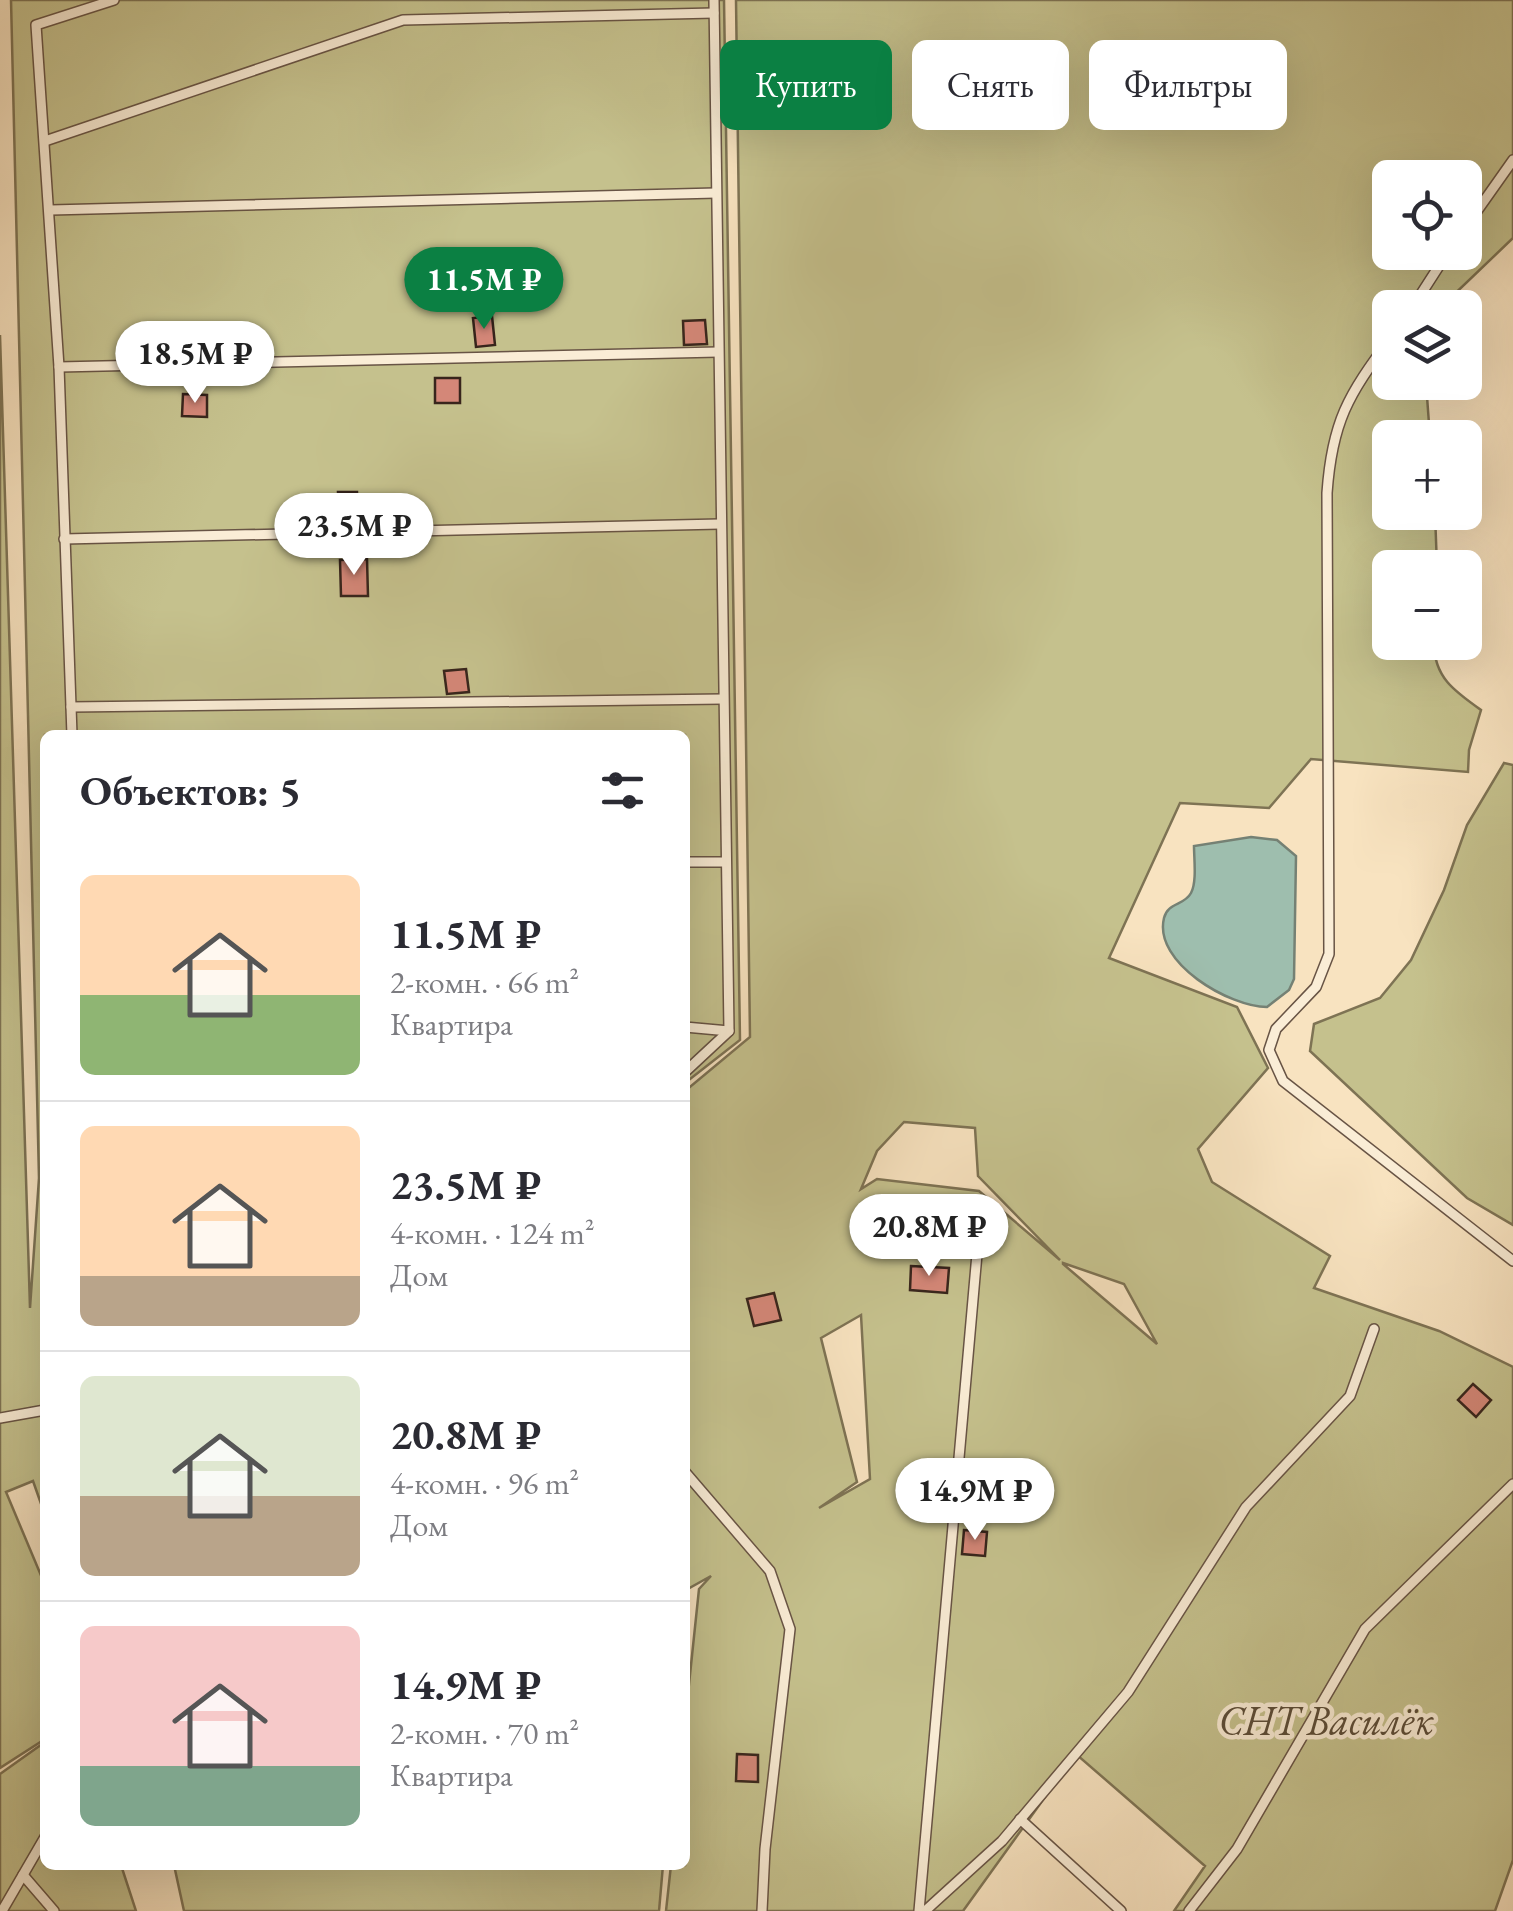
<!DOCTYPE html>
<html lang="ru">
<meta charset="utf-8">
<style>
body{margin:0;font-family:"EB Garamond",serif;background:#f7f7f7;color:#2b2b33;height:100vh;display:flex;flex-direction:column;font-size:38px;white-space:nowrap}
*{box-sizing:border-box;margin:0}
p{font-size:32px;color:#7c7c81}
.icon{flex:none;width:55px;height:55px;fill:none;stroke:currentColor;stroke-width:2;stroke-linecap:round;stroke-linejoin:round}
.map{position:relative;flex:1;overflow:hidden}
.side{position:absolute;left:40px;top:730px;width:650px;height:1140px;display:flex;flex-direction:column;background:#fff;border-radius:15px;box-shadow:0 10px 40px #0002}
.side>*{flex:none}
.banner{position:absolute;left:720px;top:40px;width:642px;height:90px;display:flex;gap:20px}
.tools{position:absolute;left:1372px;top:160px;display:grid;gap:20px}
.tools a{display:grid;place-items:center;width:110px;height:110px;border-radius:15px;background:#fff;box-shadow:0 10px 40px #0002;font-size:50px}
.price{position:absolute;translate:-50% -85px;padding:0 22px;border-radius:35px;background:#fff;color:#222;font-size:32px;line-height:65px;filter:drop-shadow(0 2px 5px #0008)}
.price::after{content:'';position:absolute;left:50%;top:60px;width:30px;height:22px;margin-left:-15px;background:inherit;clip-path:polygon(0 0,100% 0,50% 100%)}
.price.selected{background:#0b8043;color:#fff}
ul{padding:0;list-style:none}
li{display:flex;align-items:center;gap:30px;height:250px;padding:0 40px}
li+li{border-top:2px solid #e1e1e2}
li span{display:grid;place-items:center;flex:none;width:280px;height:200px;border-radius:15px;color:#555}
li>.icon{margin-inline-start:auto}
span .icon{width:120px;height:120px;fill:#fffc;stroke-width:1}
li b{font-size:42px}
h2{display:flex;justify-content:space-between;align-items:center;height:120px;padding:0 40px;font-size:42px}
.tag{padding:0 35px;border-radius:15px;background:#fff;box-shadow:0 10px 40px #0002;font-size:35px;line-height:90px}
.tag.selected{background:#0b8043;color:#fff}
.map>svg:first-child{display:block}
.green{fill:#c5c18d;stroke:#7e7354;stroke-width:2.5;fill-rule:evenodd}
.water{fill:#9ebeae;stroke:#758174;stroke-width:2.5}
.building{fill:#d48778;stroke:#38251c;stroke-width:2.5}
.lines{fill:none;stroke-linecap:round;stroke-linejoin:round}
.service-casing{stroke:#685445;stroke-width:12}
.service{stroke:#faedd6;stroke-width:9}
.labels{text-anchor:middle;dominant-baseline:central;stroke-width:9;stroke-linejoin:round;paint-order:stroke}
.park-label{font-size:40px;font-style:italic;fill:#5b4c38;stroke:#faedd6}
</style>
<div class="map">
<svg width="1513" height="1911" viewBox="0 0 1513 1911">
<rect width="100%" height="100%" fill="#f8e3c0"/>
<filter id="stains"><feTurbulence type="fractalNoise" baseFrequency=".002" numOctaves="4"/><feColorMatrix values="0 0 0 0 .2 0 0 0 0 .09 0 0 0 0 .02 0 0 0 .5 -.17"/></filter>
<radialGradient id="worn" r=".72"><stop offset=".6" stop-color="#630" stop-opacity="0"/><stop offset="1" stop-color="#630" stop-opacity=".3"/></radialGradient>
<g class="green">
<path d="M11,0h713l16,1040 -55,43v-348h-640v780l-12,-34 -27,11 39,93v154l-45,29v-1433l30,973 9,-130z"/>
<path d="M736,0h777v238l-72,69 -51,1v74l36,1 4,54 -40,1v74l45,1 2,54 -47,1v74l44,1c0,34 20,48 47,67l-12,40 -1,22 -157,-13 -42,49 -89,-5 -71,155 128,49 31,61 -70,81 14,33 118,74 -16,32 125,43 74,36v493l-18,51h-321l31,-45 -129,-112 -113,157h-297l5,-46h14v-143l14,-133 12,-13 -25,14 -1,14v-513l65,-54zM1390,178h75v74h-75zM904,1122l71,6 3,48 82,84 -81,-69 -102,-12 -16,10 16,-38zM1063,1263l61,21 33,60 -94,-80zM861,1315l9,164 -51,29 38,-26 -36,-144z"/>
<path d="M1504,763l9,2v460l-46,-27 -157,-147 4,-27 66,-26 31,-38 33,-70 23,-65z"/>
<path d="M45,1742v123h76l15,46h-136v-137z"/>
<path d="M174,1865h489l-4,46h-475z"/>
</g>
<path class="water" d="M1251,837l26,3 19,16 -2,123 -5,11 -22,17c-37,0 -114,-44 -103,-89 4,-16 20,-12 27,-25 6,-11 3,-34 3,-47z"/>
<g class="building">
<path d="M492,316l3,29 -19,2 -3,-29z"/>
<path d="M705,320l2,24 -23,1 -1,-24z"/>
<rect x="435" y="378" width="25" height="25"/>
<path d="M183,394l24,1v22l-25,-1z"/>
<path d="M338,492h19l1,32 -19,1z"/>
<path d="M367,559l1,37h-27l-1,-36z"/>
<path d="M466,669l3,23 -22,2 -3,-23z"/>
<path d="M882,1219l24,3 -3,21 -24,-3z"/>
<path d="M911,1266l38,2 -2,25 -37,-3z"/>
<path d="M774,1293l7,27 -27,6 -7,-27z"/>
<path d="M1473,1384l18,16 -15,17 -18,-17z"/>
<path d="M964,1530l23,2 -2,24 -23,-2z"/>
<path d="M737,1754l21,1v27l-22,-1z"/>
</g>
<g class="lines">
<g class="service-casing">
<g id="service">
<path d="M45,141l358,-121 311,-7"/>
<path d="M51,210l665,-17"/>
<path d="M1465,228l48,-68"/>
<path d="M1412,308l36,-56"/>
<path d="M1390,339c-42,56 -58,83 -63,154l2,461 -13,33 -40,42 -7,21 14,31 230,180"/>
<path d="M59,367l659,-15"/>
<path d="M64,539l656,-15"/>
<path d="M71,707l652,-8"/>
<path d="M72,735l-13,-368 -23,-342 78,-25"/>
<path d="M685,862h40"/>
<path d="M685,1027l44,4"/>
<path d="M685,1072l44,-41 -15,-1031"/>
<path d="M0,1418l45,-8"/>
<path d="M685,1472l85,99 20,58 -25,220 -3,62"/>
<path d="M1020,1819l101,92"/>
<path d="M23,1875l31,36"/>
<path d="M2,1911l43,-74"/>
<path d="M919,1911l61,-691"/>
<path d="M925,1911l77,-70 126,-149 118,-185 104,-111 24,-67"/>
<path d="M1189,1911l48,-62 128,-220 148,-145"/>
</g>
</g>
<use href="#service" class="service"/>
</g>
<g class="labels">
<g class="park-label">
<text x="1326" y="1720">СНТ Василёк</text>
</g>
</g>
<rect width="100%" height="100%" filter="url(#stains)"/>
<rect width="100%" height="100%" fill="url(#worn)"/>
</svg>
<div class="tools">
<a><svg class="icon" aria-label="locate" viewBox="0 0 24 24"><circle cx="12" cy="12" r="6"/><path d="M12 2v4M12 18v4M2 12h4M18 12h4"/></svg></a>
<a><svg class="icon" aria-label="layers" viewBox="0 0 24 24"><path d="M12 4l9 5-9 5-9-5zM3 14l9 5 9-5"/></svg></a>
<a>+</a>
<a>−</a>
</div>
<b class="price selected" style="left:484px;top:332px">11.5M ₽</b>
<b class="price" style="left:195px;top:406px">18.5M ₽</b>
<b class="price" style="left:354px;top:578px">23.5M ₽</b>
<b class="price" style="left:929px;top:1279px">20.8M ₽</b>
<b class="price" style="left:975px;top:1543px">14.9M ₽</b>
<div class="banner">
<a class="tag selected">Купить</a>
<a class="tag">Снять</a>
<a class="tag">Фильтры</a>
</div>
<section class="side">
<h2>Объектов: 5<svg class="icon" aria-label="filters" viewBox="0 0 24 24"><path d="M4 7h16M4 17h16"/><circle cx="9" cy="7" r="2"/><circle cx="15" cy="17" r="2"/></svg></h2>
<ul>
<li><span style="background:linear-gradient(#ffd9b3 60%,#8fb573 0)"><svg class="icon" aria-label="home" viewBox="0 0 24 24"><path d="M3 11l9-7 9 7M6 9v11h12V9"/></svg></span><div><b>11.5M ₽</b><p>2-комн. · 66 m²</p><p>Квартира</p></div></li>
<li><span style="background:linear-gradient(#ffd9b3 75%,#b9a48a 0)"><svg class="icon" aria-label="home" viewBox="0 0 24 24"><path d="M3 11l9-7 9 7M6 9v11h12V9"/></svg></span><div><b>23.5M ₽</b><p>4-комн. · 124 m²</p><p>Дом</p></div></li>
<li><span style="background:linear-gradient(#dfe7d0 60%,#b9a48a 0)"><svg class="icon" aria-label="home" viewBox="0 0 24 24"><path d="M3 11l9-7 9 7M6 9v11h12V9"/></svg></span><div><b>20.8M ₽</b><p>4-комн. · 96 m²</p><p>Дом</p></div></li>
<li><span style="background:linear-gradient(#f6c9c9 70%,#7fa58c 0)"><svg class="icon" aria-label="home" viewBox="0 0 24 24"><path d="M3 11l9-7 9 7M6 9v11h12V9"/></svg></span><div><b>14.9M ₽</b><p>2-комн. · 70 m²</p><p>Квартира</p></div></li>
</ul>
</section>
</div>
